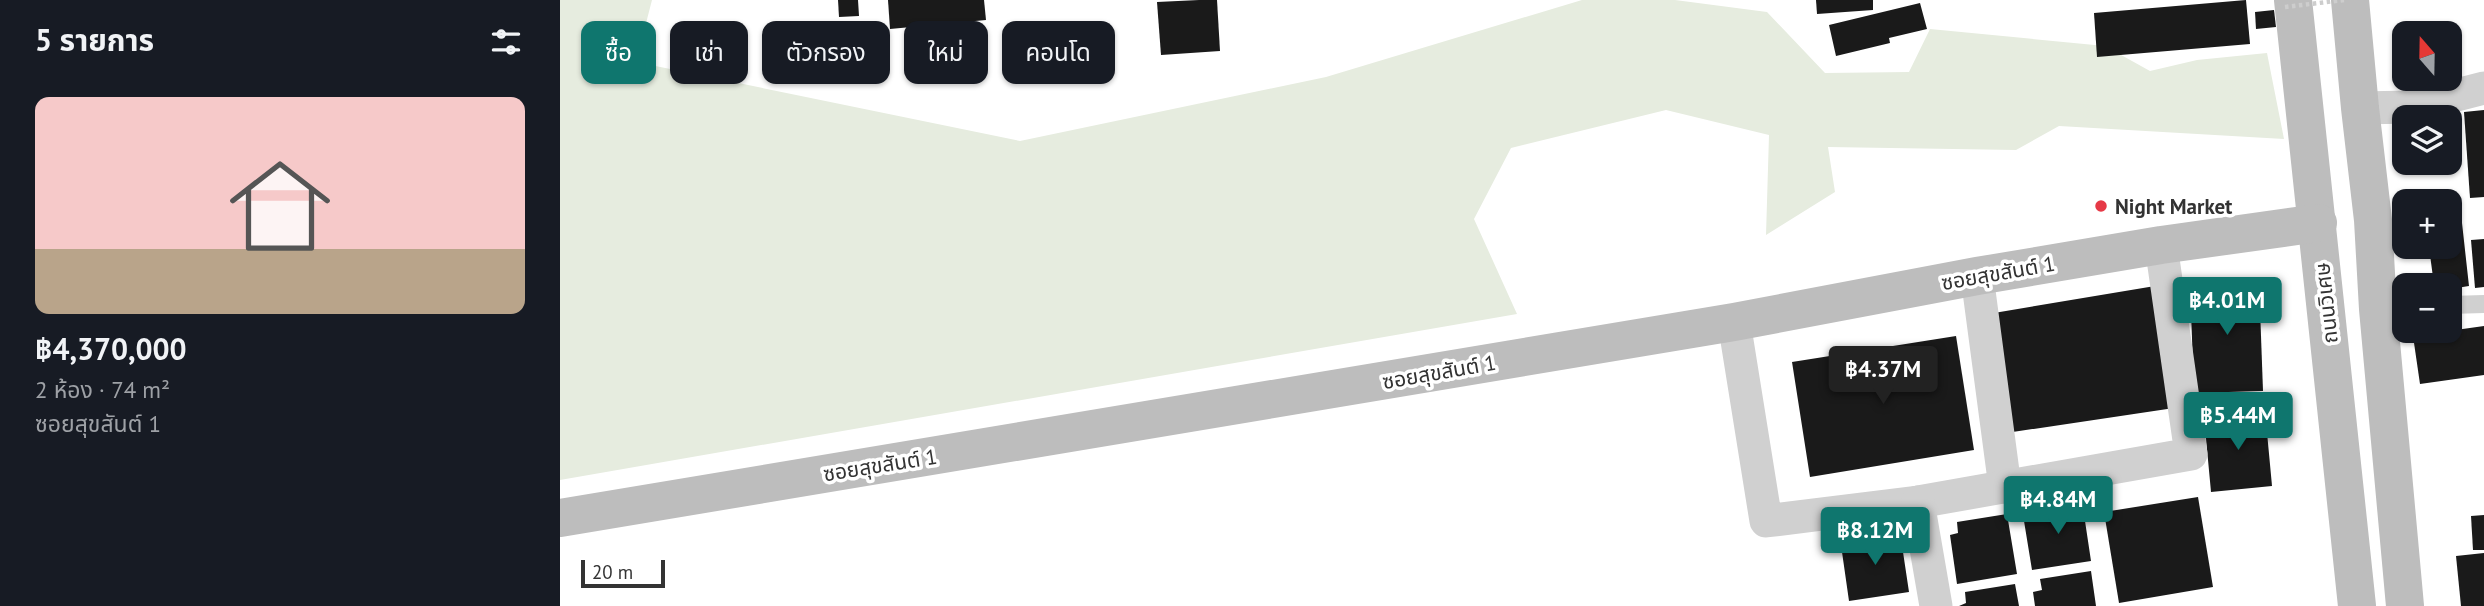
<!DOCTYPE html>
<html lang="th">
<meta charset="utf-8">
<style>
body{margin:0;font-family:"PT Sans","Noto Sans Thai",sans-serif;background:#242831;color:#f1f3f6;height:100vh;display:flex;flex-direction:column;font-size:26px;white-space:nowrap}
*{box-sizing:border-box;margin:0}
p{font-size:23px;color:#9ea1a6}
.icon{flex:none;width:38px;height:38px;fill:none;stroke:currentColor;stroke-width:2;stroke-linecap:round;stroke-linejoin:round}
.map{position:relative;flex:1;overflow:hidden}
.panel{display:flex;flex-direction:column;background:#171b24;width:560px}
.panel>*{flex:none}
.banner{position:absolute;left:21px;top:21px;width:665px;height:63px;display:flex;gap:14px}
.needle{width:46px;rotate:340deg}
.tools{position:absolute;left:1832px;top:21px;display:grid;gap:14px}
.tools a{display:grid;place-items:center;width:70px;height:70px;border-radius:14px;background:#171b24;box-shadow:0 2px 5px #0004;font-size:35px}
.scale{position:absolute;left:21px;bottom:18px;width:84px;box-sizing:border-box;padding-left:7px;border:4px solid #333;border-top:0;font-size:19px;line-height:24px;white-space:nowrap;color:#333;-webkit-text-stroke:5px #fff;paint-order:stroke}
.price{position:absolute;translate:-50% -60px;padding:0 16px;border-radius:7px;background:#0f766e;color:#fff;font-size:23px;line-height:46px;filter:drop-shadow(0 2px 4px #0008)}
.price::after{content:'';position:absolute;left:50%;top:42px;width:21px;height:16px;margin-left:-10px;background:inherit;clip-path:polygon(0 0,100% 0,50% 100%)}
.price.selected{background:#222;color:#fff}
ul{padding:0;list-style:none}
li{display:grid;align-content:center;gap:14px;height:371px;padding:0 35px}
li span{display:grid;place-items:center;height:217px;border-radius:14px;color:#555}
li>.icon{margin-inline-start:auto}
span .icon{width:126px;height:126px;fill:#fffc;stroke-width:1}
li b{font-size:30px}
h2{display:flex;justify-content:space-between;align-items:center;height:84px;padding:0 35px;font-size:30px}
.tag{padding:0 24px;border-radius:14px;background:#171b24;box-shadow:0 2px 5px #0004;font-size:24px;line-height:63px}
.tag.selected{background:#0f766e;color:#fff}
main{display:flex;flex:1;min-height:0}
.map>svg:first-child{display:block}
.green{fill:#e6ecdf}
.building{fill:#1a1a1a}
.lines{fill:none;stroke-linecap:round;stroke-linejoin:round}
.lane{stroke:#d0d0d0;stroke-width:18}
.street{stroke:#d0d0d0;stroke-width:33}
.secondary{stroke:#bdbdbd;stroke-width:38}
.path-bridge{stroke:#cdcdcd;stroke-width:4.5;stroke-dasharray:3.5 3.5;stroke-linecap:butt}
.poi-dot{fill:#e63946;stroke:#fff;stroke-width:2.5}
.labels{text-anchor:middle;dominant-baseline:central;stroke-width:7;stroke-linejoin:round;paint-order:stroke}
.poi-label{font-size:21px;font-weight:bold;fill:#333;stroke:#fff;text-anchor:start}
.street-label{font-size:21px;fill:#333;stroke:#fff}
</style>
<main>
<section class="panel">
<h2>5 รายการ<svg class="icon" aria-label="filters" viewBox="0 0 24 24"><path d="M4 7h16M4 17h16"/><circle cx="9" cy="7" r="2"/><circle cx="15" cy="17" r="2"/></svg></h2>
<ul>
<li><span style="background:linear-gradient(#f6c9c9 70%,#b9a48a 0)"><svg class="icon" aria-label="home" viewBox="0 0 24 24"><path d="M3 11l9-7 9 7M6 9v11h12V9"/></svg></span><div><b>฿4,370,000</b><p>2 ห้อง · 74 m²</p><p>ซอยสุขสันต์ 1</p></div></li>
</ul>
</section>
<div class="map">
<svg width="1924" height="606" viewBox="0 0 1924 606">
<rect width="100%" height="100%" fill="#fff"/>
<path class="green" d="M0,0h92l-16,62 384,79 306,-64 256,-77h93l92,12 58,61 84,-1 21,-43 175,17 45,25 47,-11 70,-7 17,86 -225,-13 -43,24 -188,-3 7,45 -69,43 3,-100 -103,-25 -155,38 -37,71 43,95 -957,166z"/>
<g class="building">
<path d="M278,0h20l1,16 -20,1z"/>
<path d="M328,0h96l2,20 -96,9z"/>
<path d="M639,0h18l3,51 -59,4 -4,-53z"/>
<path d="M1256,0h57v10l-56,4z"/>
<path d="M1686,0l4,44 -153,13 -3,-44z"/>
<path d="M1360,3l7,26 -38,9 1,5 -54,13 -7,-31z"/>
<path d="M1714,10l2,17 -20,2 -1,-17z"/>
<path d="M1924,110v87l-14,1 -6,-86z"/>
<path d="M1895,201l2,21 -7,1v-21z"/>
<path d="M1902,223l7,63 -19,3v-4h-16l-5,-38h21v-22z"/>
<path d="M1924,239v48l-9,1 -4,-48z"/>
<path d="M1699,281l4,110 -69,2 -4,-109z"/>
<path d="M1601,285l13,123 -168,25 -18,-119z"/>
<path d="M1924,326v49l-64,9 -7,-48z"/>
<path d="M1396,336l18,114 -164,27 -18,-115z"/>
<path d="M1705,411l7,75 -61,6 -7,-75z"/>
<path d="M1638,497l15,90 -94,16 -15,-91z"/>
<path d="M1522,501l9,60 -59,9 -8,-49 9,-1 -2,-11z"/>
<path d="M1447,514l10,60 -60,10 -7,-49 8,-2 -1,-11z"/>
<path d="M1924,515v35h-11l-2,-34z"/>
<path d="M1340,532l9,60 -60,9 -7,-49 8,-1 -1,-11z"/>
<path d="M1924,553v53h-23l-5,-50z"/>
<path d="M1531,571l5,35h-61l-2,-14 9,-2 -2,-11z"/>
<path d="M1455,584l4,22h-60l7,-3 -1,-11z"/>
</g>
<g class="lines">
<g class="lane">
<path d="M1890,305l34,-1"/>
<path d="M1818,309l26,-2"/>
</g>
<g class="street">
<path d="M1800,108l50,-1 74,-19"/>
<path d="M1417,276l28,211"/>
<path d="M1174,322l32,199 152,-19 273,-48 -30,-209"/>
<path d="M1358,502l18,104"/>
</g>
<g class="secondary">
<path d="M1733,0l64,606"/>
<path d="M1790,0l10,108 13,112 5,89 27,297"/>
<path d="M0,518l1174,-196 243,-46 184,-31 157,-22"/>
</g>
<path class="path-bridge" d="M1725,7l59,-7"/>
</g>
<circle class="poi-dot" cx="1541" cy="206" r="7"/>
<g class="labels">
<g class="poi-label">
<text x="1555" y="206">Night Market</text>
</g>
<g class="street-label">
<text transform="translate(1438 273) rotate(-10)">ซอยสุขสันต์ 1</text>
<text transform="translate(1766 303) rotate(-96)">ถนนวิเศษ</text>
<text transform="translate(879 372) rotate(-10)">ซอยสุขสันต์ 1</text>
<text transform="translate(320 465) rotate(-9)">ซอยสุขสันต์ 1</text>
</g>
</g>
</svg>
<div class="tools">
<a><svg class="needle" viewBox="-14 -14 28 28"><path d="M0-13l5 13h-10z" fill="#e53935"/><path d="M0 13l5-13h-10z" fill="#9ea1a6"/></svg></a>
<a><svg class="icon" aria-label="layers" viewBox="0 0 24 24"><path d="M12 4l9 5-9 5-9-5zM3 14l9 5 9-5"/></svg></a>
<a>+</a>
<a>−</a>
</div>
<div class="scale">20 m</div>
<b class="price" style="left:1667px;top:337px">฿4.01M</b>
<b class="price selected" style="left:1323px;top:406px">฿4.37M</b>
<b class="price" style="left:1678px;top:452px">฿5.44M</b>
<b class="price" style="left:1498px;top:536px">฿4.84M</b>
<b class="price" style="left:1315px;top:567px">฿8.12M</b>
<div class="banner">
<a class="tag selected">ซื้อ</a>
<a class="tag">เช่า</a>
<a class="tag">ตัวกรอง</a>
<a class="tag">ใหม่</a>
<a class="tag">คอนโด</a>
</div>
</div>
</main>
